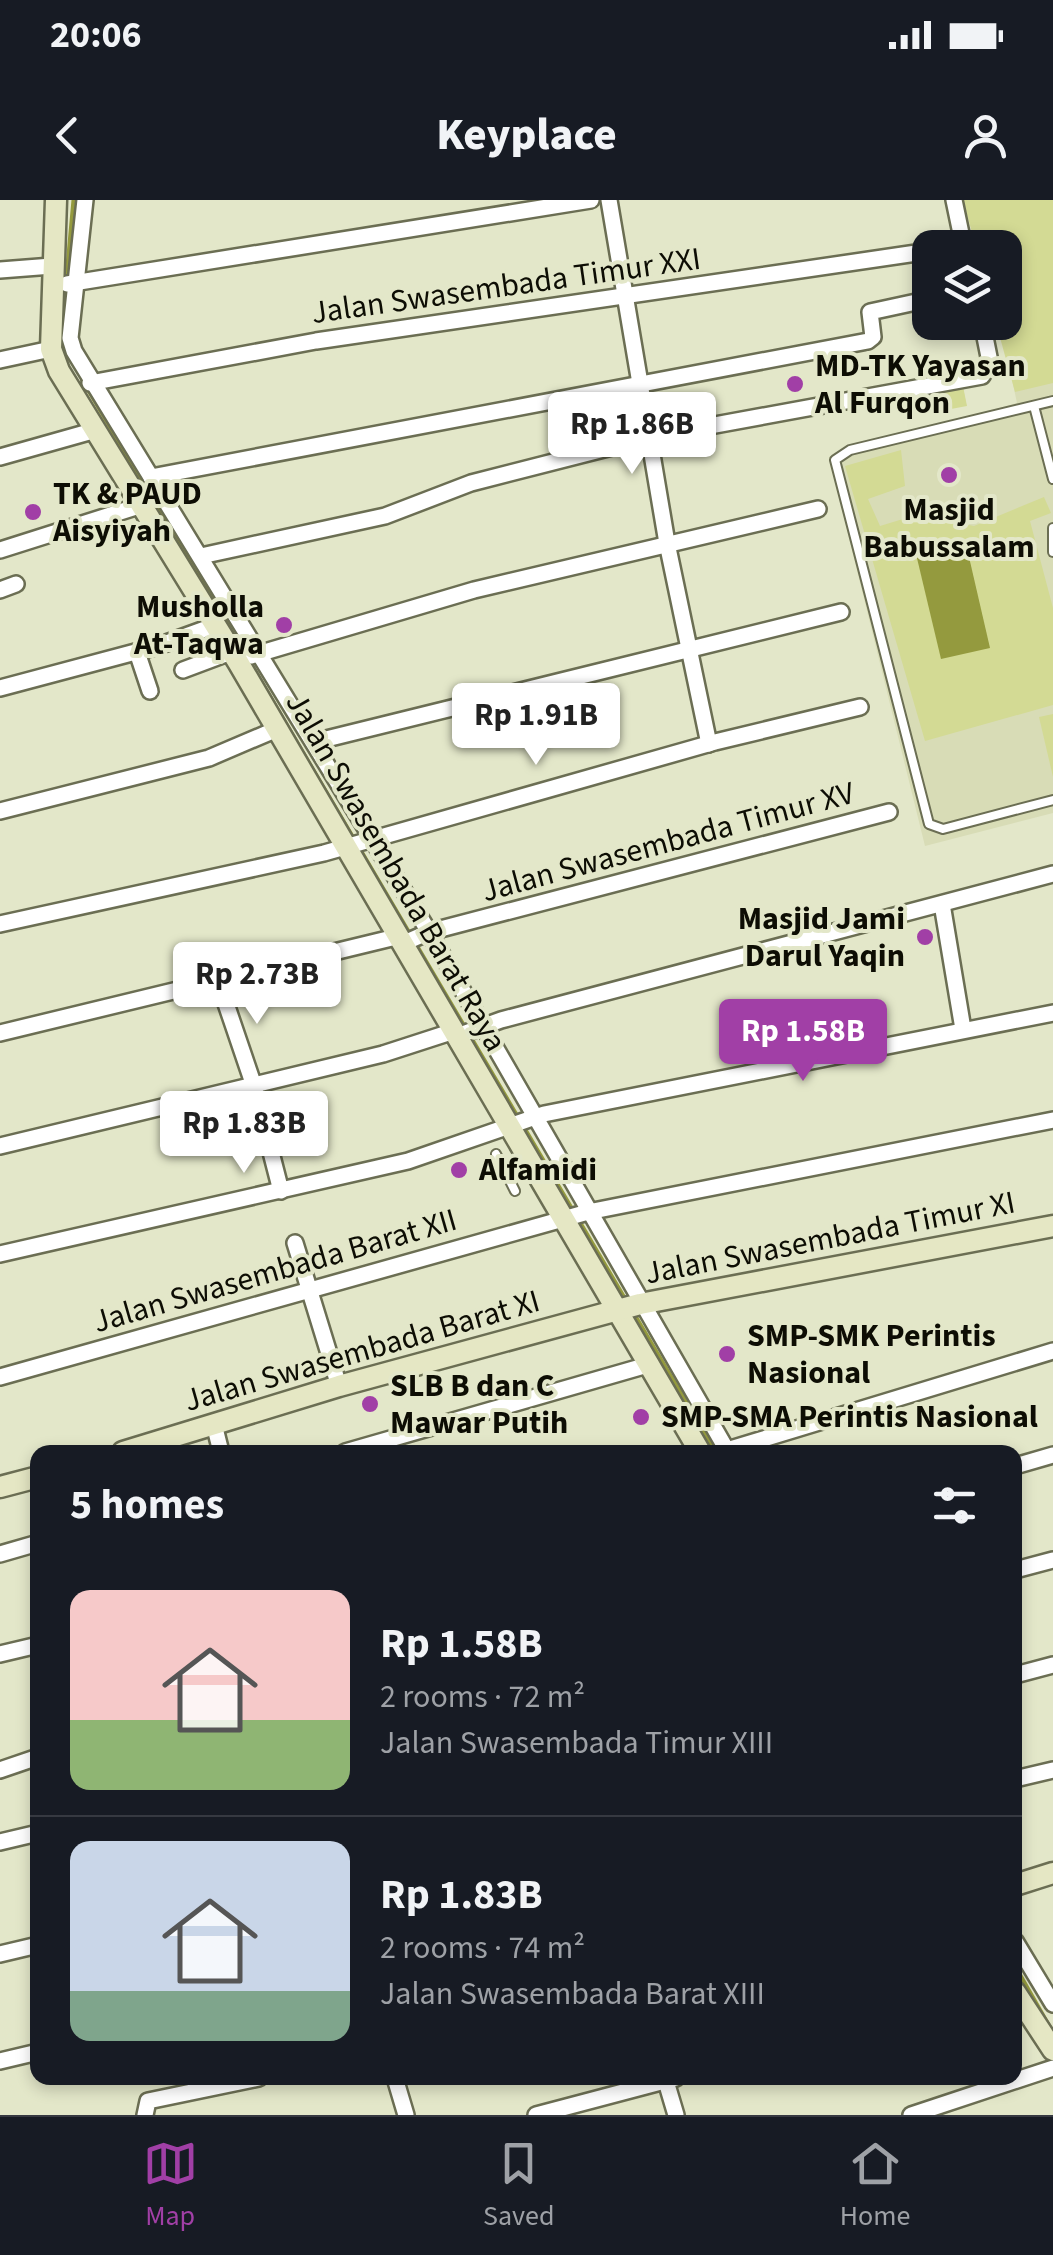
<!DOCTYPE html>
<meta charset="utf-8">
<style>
body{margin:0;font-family:"Source Sans 3",sans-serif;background:#20242c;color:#f1f3f6;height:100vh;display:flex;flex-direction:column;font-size:38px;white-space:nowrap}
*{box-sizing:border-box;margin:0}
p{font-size:32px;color:#9ea1a6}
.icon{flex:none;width:55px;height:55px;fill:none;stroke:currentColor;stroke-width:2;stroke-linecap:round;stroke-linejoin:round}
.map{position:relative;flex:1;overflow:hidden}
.side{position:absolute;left:30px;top:1245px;width:992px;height:640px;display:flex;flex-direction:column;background:#171b24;border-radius:20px;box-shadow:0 5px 15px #0003}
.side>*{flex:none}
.buttons{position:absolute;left:912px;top:30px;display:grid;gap:20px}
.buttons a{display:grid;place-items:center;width:110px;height:110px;border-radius:20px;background:#171b24;box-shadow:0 5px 15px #0003;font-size:50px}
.price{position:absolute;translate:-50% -85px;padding:0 22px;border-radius:10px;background:#fff;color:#222;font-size:32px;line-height:65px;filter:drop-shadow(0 2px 5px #0008)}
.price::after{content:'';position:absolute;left:50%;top:60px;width:30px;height:22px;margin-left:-15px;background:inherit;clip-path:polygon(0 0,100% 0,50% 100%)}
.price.selected{background:#a13fa6;color:#fff}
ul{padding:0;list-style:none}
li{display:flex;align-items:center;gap:30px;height:250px;padding:0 40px}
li+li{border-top:2px solid #363941}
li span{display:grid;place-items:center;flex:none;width:280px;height:200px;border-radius:20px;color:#555}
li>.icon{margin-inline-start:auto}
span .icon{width:120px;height:120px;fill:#fffc;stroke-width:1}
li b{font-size:42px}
h2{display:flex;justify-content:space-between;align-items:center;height:120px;padding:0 40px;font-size:42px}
.status{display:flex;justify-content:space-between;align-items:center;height:70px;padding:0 50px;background:#171b24;direction:ltr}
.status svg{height:28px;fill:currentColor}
header{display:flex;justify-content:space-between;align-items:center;height:130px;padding:0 40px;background:#171b24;font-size:45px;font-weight:800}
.menu{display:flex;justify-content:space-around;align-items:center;height:140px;border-top:2px solid #363941;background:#171b24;font-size:28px;color:#9ea1a6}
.menu a{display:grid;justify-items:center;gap:5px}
.menu .selected{color:#a13fa6}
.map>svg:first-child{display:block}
.built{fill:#d8dcb6}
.green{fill:#d3da94}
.water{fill:#949a3e}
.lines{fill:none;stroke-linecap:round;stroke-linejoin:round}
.stream{stroke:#949a3e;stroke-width:5}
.lane-casing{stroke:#6b6e53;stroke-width:12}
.street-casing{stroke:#6b6e53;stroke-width:20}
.secondary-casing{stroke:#6b6e53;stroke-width:25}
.lane{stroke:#fff;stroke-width:8}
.street{stroke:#fff;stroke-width:15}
.secondary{stroke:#e5e7c4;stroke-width:20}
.poi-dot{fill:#a13fa6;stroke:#e3e7c9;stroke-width:4}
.labels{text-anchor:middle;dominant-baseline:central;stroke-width:8;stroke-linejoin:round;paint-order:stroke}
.street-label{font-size:32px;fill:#0d0d04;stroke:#e3e7c9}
.poi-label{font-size:32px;font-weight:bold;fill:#0d0d04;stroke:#e3e7c9;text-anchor:start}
</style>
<div class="status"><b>20:06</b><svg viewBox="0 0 49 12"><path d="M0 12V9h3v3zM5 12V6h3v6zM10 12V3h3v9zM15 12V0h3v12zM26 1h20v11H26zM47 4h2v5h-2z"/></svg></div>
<header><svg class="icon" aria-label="back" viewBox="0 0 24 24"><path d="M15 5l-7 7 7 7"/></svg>Keyplace<svg class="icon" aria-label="person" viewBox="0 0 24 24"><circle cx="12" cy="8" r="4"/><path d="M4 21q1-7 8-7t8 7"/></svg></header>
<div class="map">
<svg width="1053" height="1915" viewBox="0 0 1053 1915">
<rect width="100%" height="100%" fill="#e3e7c9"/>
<path class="built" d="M1053,0v613l-128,33 -96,-389 188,-54 -17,-80 5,-1v-74z"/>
<g class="green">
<path d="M963,0h90v183l-38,9 -19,-69 9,-1v-74l-29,-1z"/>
<path d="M963,186l4,20 -43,8 -5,-20z"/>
<path d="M901,250l4,36 -37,13 12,27 36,-11 58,11 70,-29 7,16 -21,8 23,87v97l-128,36 -80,-275z"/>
<path d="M1053,514v63l-14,-60z"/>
</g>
<path class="water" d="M966,344l24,104 -49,11 -25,-105z"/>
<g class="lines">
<g class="stream">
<path d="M69,156l-8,-13 13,-143"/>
<path d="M87,187l540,916"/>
<path d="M633,1113l82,139"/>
<path d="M1015,1767l36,63"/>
</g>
<g class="lane-casing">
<g id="lane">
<path d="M1053,201l-203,49 -15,10 94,364 14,5 110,-29"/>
<path d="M1034,206l19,73"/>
<path d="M1053,328v24"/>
<path d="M496,954l9,17 21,-9"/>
<path d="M505,971l10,20"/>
</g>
</g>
<g class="street-casing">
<g id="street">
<path d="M85,0l-15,138 4,13 355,581 299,520"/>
<path d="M609,0l58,343 42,201"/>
<path d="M954,0l10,48"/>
<path d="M0,70l52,-4"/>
<path d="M67,84l524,-84"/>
<path d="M0,160l51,-11"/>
<path d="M90,183l226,-42 614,-90"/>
<path d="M0,257l96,-27"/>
<path d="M151,277l717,-136 5,-4 -3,-25 60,-13"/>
<path d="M0,350l142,-45"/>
<path d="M201,356l184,-40 86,-33 184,-47 327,-60 8,-14 -8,-40"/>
<path d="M0,390l16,-6"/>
<path d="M137,452l13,39"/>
<path d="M251,456l223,-66 344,-81"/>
<path d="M183,470l48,-18"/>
<path d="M0,488l158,-42 58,-21"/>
<path d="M314,542l527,-130"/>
<path d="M0,611l209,-53 68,-29"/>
<path d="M942,704l21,125"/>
<path d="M0,724l324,-71 391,-111 145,-35"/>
<path d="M404,743l25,-11 460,-120"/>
<path d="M219,783l35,103 27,105"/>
<path d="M0,833l400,-97"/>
<path d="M457,836l44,-16 552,-146"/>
<path d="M0,946l383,-92 71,-23"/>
<path d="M295,1043l44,143"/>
<path d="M0,1054l408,-93 136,-47 509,-101"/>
<path d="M0,1177l588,-165 465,-92"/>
<path d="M214,1224l7,28"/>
<path d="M727,1250l326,-99"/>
<path d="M345,1252l306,-88"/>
<path d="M1015,1266l38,-11"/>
<path d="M0,1354l38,-11"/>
<path d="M1015,1370l38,-10"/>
<path d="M0,1454l38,-9"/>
<path d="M1015,1475l38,-10"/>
<path d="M0,1570l38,-13"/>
<path d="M1015,1579l38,-9"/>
<path d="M0,1642l38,-9"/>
<path d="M1015,1741l38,63"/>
<path d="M0,1754l38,-9"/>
<path d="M0,1861l38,-9"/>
<path d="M395,1878l11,37"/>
<path d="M665,1878l11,37"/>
<path d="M145,1915l3,-14 111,-23"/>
<path d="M536,1915l140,-37"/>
<path d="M911,1915l142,-47"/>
</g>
</g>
<g class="secondary-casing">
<g id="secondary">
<path d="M56,0l-5,149 8,22 179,291 462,790"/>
<path d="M123,1252l216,-66 301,-82 413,-78"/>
<path d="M0,1287l38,-10"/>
<path d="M1015,1685l38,-12"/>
<path d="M1015,1792l38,58"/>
</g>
</g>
<use href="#lane" class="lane"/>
<use href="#street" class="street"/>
<use href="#secondary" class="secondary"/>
</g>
<g class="poi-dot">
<circle cx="795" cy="184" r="10"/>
<circle cx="949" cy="275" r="10"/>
<circle cx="33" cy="312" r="10"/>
<circle cx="284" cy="425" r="10"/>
<circle cx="925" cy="737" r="10"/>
<circle cx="459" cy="970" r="10"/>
<circle cx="727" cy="1154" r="10"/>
<circle cx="370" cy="1204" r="10"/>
<circle cx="641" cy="1217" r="10"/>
</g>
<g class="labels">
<g class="street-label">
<text transform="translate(506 86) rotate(-8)">Jalan Swasembada Timur XXI</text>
<text transform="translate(668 642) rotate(-15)">Jalan Swasembada Timur XV</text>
<text transform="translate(396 672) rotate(60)">Jalan Swasembada Barat Raya</text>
<text transform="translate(830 1038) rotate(-11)">Jalan Swasembada Timur XI</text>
<text transform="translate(275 1071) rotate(-16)">Jalan Swasembada Barat XII</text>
<text transform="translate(362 1151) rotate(-16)">Jalan Swasembada Barat XI</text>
</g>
<g class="poi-label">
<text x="815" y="166">MD-TK Yayasan<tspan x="815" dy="37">Al Furqon</tspan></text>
<text x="53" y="294">TK &amp; PAUD<tspan x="53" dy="37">Aisyiyah</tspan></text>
<text x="949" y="310" text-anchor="middle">Masjid<tspan x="949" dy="37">Babussalam</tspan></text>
<text x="264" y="407" text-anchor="end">Musholla<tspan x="264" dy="37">At-Taqwa</tspan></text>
<text x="905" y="719" text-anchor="end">Masjid Jami<tspan x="905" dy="37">Darul Yaqin</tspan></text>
<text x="479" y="970">Alfamidi</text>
<text x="747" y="1136">SMP-SMK Perintis<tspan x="747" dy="37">Nasional</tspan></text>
<text x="390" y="1186">SLB B dan C<tspan x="390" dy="37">Mawar Putih</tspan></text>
<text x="661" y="1217">SMP-SMA Perintis Nasional</text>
</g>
</g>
</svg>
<div class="buttons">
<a><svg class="icon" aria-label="layers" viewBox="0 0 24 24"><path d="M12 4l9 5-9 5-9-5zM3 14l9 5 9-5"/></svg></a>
</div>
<b class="price" style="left:632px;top:277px">Rp 1.86B</b>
<b class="price" style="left:536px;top:568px">Rp 1.91B</b>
<b class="price" style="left:257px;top:827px">Rp 2.73B</b>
<b class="price selected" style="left:803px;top:884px">Rp 1.58B</b>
<b class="price" style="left:244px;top:976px">Rp 1.83B</b>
<section class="side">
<h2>5 homes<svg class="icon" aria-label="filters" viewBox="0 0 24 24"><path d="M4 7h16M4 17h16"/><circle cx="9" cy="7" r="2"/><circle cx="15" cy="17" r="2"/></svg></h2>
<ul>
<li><span style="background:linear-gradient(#f6c9c9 65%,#8fb573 0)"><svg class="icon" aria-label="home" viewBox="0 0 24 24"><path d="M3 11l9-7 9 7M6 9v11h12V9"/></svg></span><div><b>Rp 1.58B</b><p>2 rooms · 72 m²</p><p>Jalan Swasembada Timur XIII</p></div></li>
<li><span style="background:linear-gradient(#c9d6e8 75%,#7fa58c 0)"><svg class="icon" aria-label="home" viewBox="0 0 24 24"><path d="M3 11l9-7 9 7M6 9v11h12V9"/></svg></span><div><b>Rp 1.83B</b><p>2 rooms · 74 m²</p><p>Jalan Swasembada Barat XIII</p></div></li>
</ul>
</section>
</div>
<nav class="menu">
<a class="selected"><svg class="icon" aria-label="map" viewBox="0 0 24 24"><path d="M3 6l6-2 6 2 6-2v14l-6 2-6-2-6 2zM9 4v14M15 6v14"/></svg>Map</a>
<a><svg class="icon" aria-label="saved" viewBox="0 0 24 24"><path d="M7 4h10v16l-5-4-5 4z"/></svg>Saved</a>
<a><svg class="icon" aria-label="home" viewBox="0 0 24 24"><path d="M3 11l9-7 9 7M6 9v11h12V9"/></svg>Home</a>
</nav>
